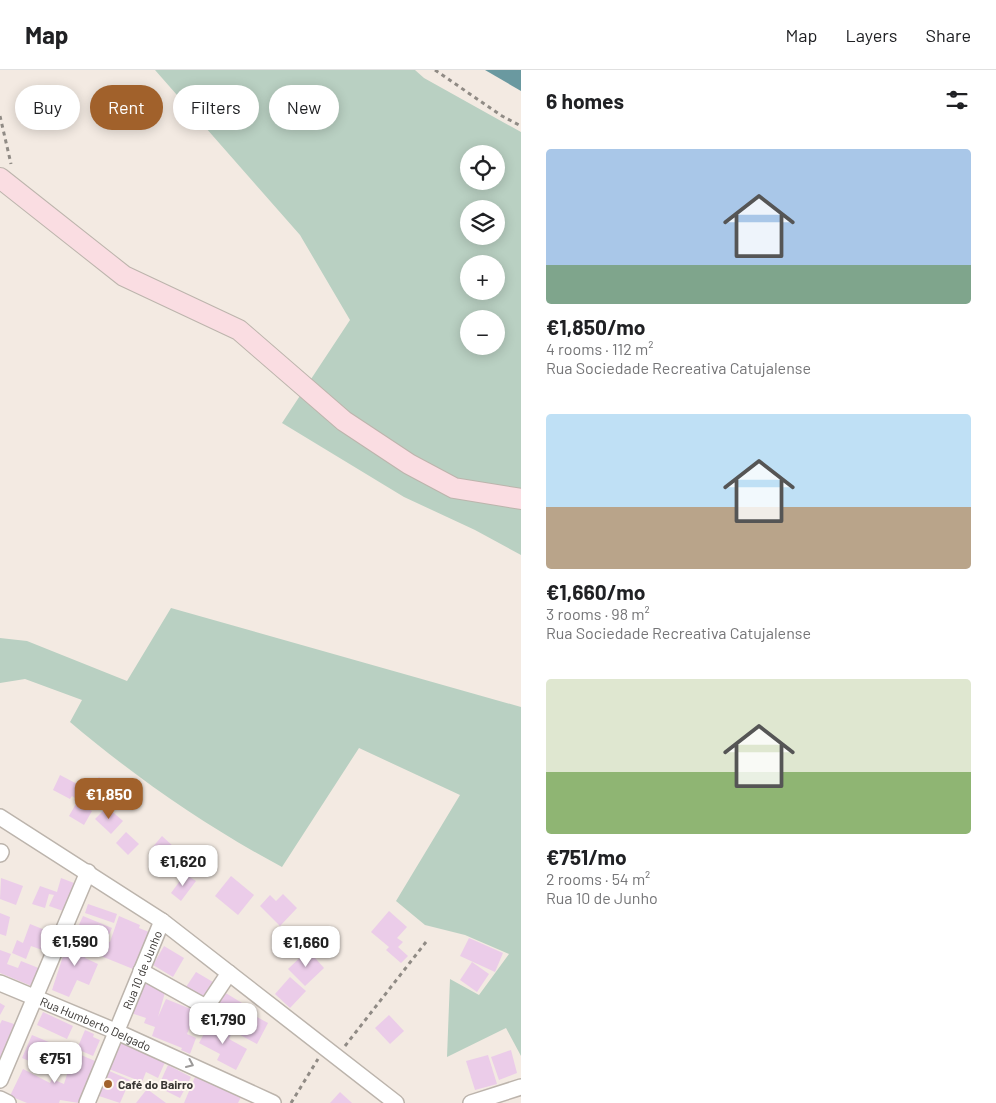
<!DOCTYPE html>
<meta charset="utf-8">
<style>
body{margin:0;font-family:Barlow,sans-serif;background:#f2f2f2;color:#202124;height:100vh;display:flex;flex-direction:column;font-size:19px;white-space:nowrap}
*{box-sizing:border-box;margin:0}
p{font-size:16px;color:#757577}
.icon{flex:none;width:28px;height:28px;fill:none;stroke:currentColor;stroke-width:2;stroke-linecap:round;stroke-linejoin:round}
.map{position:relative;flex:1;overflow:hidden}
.drawer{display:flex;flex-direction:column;background:#fff;width:475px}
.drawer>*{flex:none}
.top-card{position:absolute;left:15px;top:15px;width:430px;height:45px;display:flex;gap:10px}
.fabs{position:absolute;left:460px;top:75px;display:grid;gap:10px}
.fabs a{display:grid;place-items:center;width:45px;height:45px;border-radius:50%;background:#fff;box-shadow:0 2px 12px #0003;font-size:25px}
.price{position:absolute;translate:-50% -42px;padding:0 11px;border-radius:10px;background:#fff;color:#222;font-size:16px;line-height:32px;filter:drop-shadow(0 1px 2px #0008)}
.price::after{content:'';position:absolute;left:50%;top:30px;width:15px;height:11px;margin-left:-8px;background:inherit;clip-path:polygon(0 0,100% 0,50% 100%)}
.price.current{background:#a1612b;color:#fff}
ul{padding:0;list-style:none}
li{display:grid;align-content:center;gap:10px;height:265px;padding:0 25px}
li span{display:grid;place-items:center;height:155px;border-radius:5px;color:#555}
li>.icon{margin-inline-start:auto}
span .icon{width:90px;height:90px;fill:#fffc;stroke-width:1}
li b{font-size:21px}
h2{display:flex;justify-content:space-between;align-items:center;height:60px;padding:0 25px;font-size:21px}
.pill{padding:0 18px;border-radius:22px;background:#fff;box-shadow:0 2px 12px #0003;font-size:18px;line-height:45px}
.pill.current{background:#a1612b;color:#fff}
header{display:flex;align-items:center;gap:30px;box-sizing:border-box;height:70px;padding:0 25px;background:#fff;border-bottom:1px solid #e0e0e0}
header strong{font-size:24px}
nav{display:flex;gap:28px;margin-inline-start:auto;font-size:18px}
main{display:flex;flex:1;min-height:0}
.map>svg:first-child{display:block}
.green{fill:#b9d0c2;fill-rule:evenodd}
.water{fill:#6a99a0}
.building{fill:#ebcce9}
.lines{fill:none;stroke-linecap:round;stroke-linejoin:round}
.street-casing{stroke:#bcb4ac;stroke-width:18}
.secondary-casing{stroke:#bcb4ac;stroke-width:22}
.path{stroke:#908b85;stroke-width:3;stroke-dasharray:4 4;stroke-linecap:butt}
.street{stroke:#fff;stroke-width:15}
.secondary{stroke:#fadde2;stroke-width:20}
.oneway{stroke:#9c9a99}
.poi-dot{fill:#a1612b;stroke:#fff8f1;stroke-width:2}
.labels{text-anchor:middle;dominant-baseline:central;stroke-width:4;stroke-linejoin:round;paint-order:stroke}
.street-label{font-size:12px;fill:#393633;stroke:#fff8f1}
.poi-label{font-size:12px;font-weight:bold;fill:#393633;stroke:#fff8f1;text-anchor:start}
</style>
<header>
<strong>Map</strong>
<nav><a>Map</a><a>Layers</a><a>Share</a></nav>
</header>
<main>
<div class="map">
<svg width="521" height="1033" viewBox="0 0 521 1033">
<rect width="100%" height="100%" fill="#f3eae2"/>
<g class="green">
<path d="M155,0h260l9,8 97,54v423l-46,-25 -71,-33 -122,-74 68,-103 -50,-85zM469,84h27v27h-27zM469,139h27v27h-27zM469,194h27v27h-27zM469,249h27v27h-27z"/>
<path d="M171,538l350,99v349l-15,-28 -59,29 3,-78 29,16 30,-41 -44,-19 -40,-10 -29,-24 64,-106 -101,-47 -77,119c-75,-40 -147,-90 -212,-145l12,-22 -57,-21 -25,4v-45l27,3 100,40z"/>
</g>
<path class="water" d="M485,0h36v21z"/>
<g class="building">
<path d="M60,705l21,11 -6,12 -3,-2 -2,3 -17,-9z"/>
<path d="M99,707l14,13 -12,13 -15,-12z"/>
<path d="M77,732l15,9 -8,14 -15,-9z"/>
<path d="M107,737l16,14 -12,13 -16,-15z"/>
<path d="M126,762l13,12 -11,11 -12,-12z"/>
<path d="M162,766l13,12 -6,6 3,2 -6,7 -15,-14z"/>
<path d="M185,804l11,7 -15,20 -10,-8z"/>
<path d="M231,806l23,19 -16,20 -23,-19z"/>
<path d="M1,808l22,8 -7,19 -16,-6z"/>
<path d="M61,808l13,5 -8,29 -17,-6 5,-11 -5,-1 -4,14 -13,-4 8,-18 17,6z"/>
<path d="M283,824l14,14 -17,18 -20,-20 10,-11 6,6z"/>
<path d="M88,834l29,10 -3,9 -29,-10z"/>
<path d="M389,841l18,16 -10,11 6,4 -5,5 10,9 -7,7 -15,-13 3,-3 -18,-15z"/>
<path d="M0,843l10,4 -4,19 -6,-2z"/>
<path d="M83,846l29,12 -5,11 -29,-12z"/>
<path d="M119,846l21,9 -1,3 10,4 -16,37 -32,-13 6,-15 3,1z"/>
<path d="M30,854l25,10 -7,18 -17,-6 -5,13 -14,-6 5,-13 6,3z"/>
<path d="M74,864l19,8 -16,32 8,-16 13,6 -9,21 -12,-5 -8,17 -17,-7 13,-40 2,1z"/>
<path d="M469,868l34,15 -8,19 -35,-16z"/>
<path d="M164,876l20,12 -11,19 -20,-12z"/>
<path d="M0,880l11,4 -4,10 11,4 3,-7 20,8 -7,18 -34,-14z"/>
<path d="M308,880l16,18 -19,18 -17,-17z"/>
<path d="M472,892l17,12 -12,18 -17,-12z"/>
<path d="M196,902l17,10 -10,16 -17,-11z"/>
<path d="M290,907l16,14 -16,17 -15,-14z"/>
<path d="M143,910l23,9 -8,28 8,-18 30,12 -9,23 9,4 -6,16 -9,-4 1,-2 -30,-12 3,-9 -11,-4 2,-5 -15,-5z"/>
<path d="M224,922l18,11 -13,24 -19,-11z"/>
<path d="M0,933l5,3 -5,9z"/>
<path d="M244,940l24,13 -11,21 -24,-13z"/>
<path d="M43,942l30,14 -6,13 -30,-14z"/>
<path d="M389,945l15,16 -14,13 -15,-16z"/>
<path d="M2,950l15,5 -17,40v-41z"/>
<path d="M211,951l21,11 -3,7 18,10 -11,21 -19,-10 3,-6 -21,-11z"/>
<path d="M85,960l9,4 -1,3 7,3 -7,16 -16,-7z"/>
<path d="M32,965l24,10 -10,23 -24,-10z"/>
<path d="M121,972l45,18 -8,18 -12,-6 -4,10 -33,-13z"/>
<path d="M511,980l6,23 -18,7 -8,-23z"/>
<path d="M74,982l21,9 -16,42 -19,-3 -1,3h-32l-17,-7 13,-27 27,14 2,-4 12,5z"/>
<path d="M488,985l9,29 -22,6 -9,-29z"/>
<path d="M168,995l23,12 -11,21 -22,-11z"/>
<path d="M107,1000l23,10 -10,23 -24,-8z"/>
<path d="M195,1007l46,20 -3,6h-54z"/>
<path d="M147,1019l19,14h-30z"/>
<path d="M340,1022l12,11h-22z"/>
</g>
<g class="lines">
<g class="street-casing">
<g id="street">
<path d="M0,747l162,104 234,182"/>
<path d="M0,784l1,-2"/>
<path d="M141,901l63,35 5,-3 20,-30"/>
<path id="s1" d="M0,913l115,48 158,72"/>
<path d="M0,1010l88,-208"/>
<path d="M0,1029l8,4"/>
<path id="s2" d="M87,1033l75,-182"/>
<path d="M471,1033l50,-16"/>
</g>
</g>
<g class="secondary-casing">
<path id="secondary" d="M0,108l124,98 115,54 105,91 65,43 45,24 67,11"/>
</g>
<g class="path">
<path d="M435,0l67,46 19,10"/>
<path d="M0,46l11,48"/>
<path d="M345,976l81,-104"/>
<path d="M291,1033l27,-44"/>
</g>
<use href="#street" class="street"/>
<use href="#secondary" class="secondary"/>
</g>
<defs><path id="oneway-chevron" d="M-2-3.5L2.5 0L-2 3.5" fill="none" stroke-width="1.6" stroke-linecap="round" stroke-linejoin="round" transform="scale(1.25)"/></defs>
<use class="oneway" href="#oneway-chevron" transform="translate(190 994) rotate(24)"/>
<circle class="poi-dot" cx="108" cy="1014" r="5"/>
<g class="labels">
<g class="street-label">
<text stroke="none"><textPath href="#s2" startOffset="144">Rua 10 de Junho</textPath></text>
<text stroke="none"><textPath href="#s1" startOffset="104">Rua Humberto Delgado</textPath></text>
</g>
<g class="poi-label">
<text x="118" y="1014">Café do Bairro</text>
</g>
</g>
</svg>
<div class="fabs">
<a><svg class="icon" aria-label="locate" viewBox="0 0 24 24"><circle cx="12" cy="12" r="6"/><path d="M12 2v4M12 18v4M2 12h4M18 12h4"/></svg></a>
<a><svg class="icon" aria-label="layers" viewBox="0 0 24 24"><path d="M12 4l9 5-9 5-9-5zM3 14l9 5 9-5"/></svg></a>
<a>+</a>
<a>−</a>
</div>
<b class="price current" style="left:109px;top:750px">€1,850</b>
<b class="price" style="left:183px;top:817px">€1,620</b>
<b class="price" style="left:75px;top:897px">€1,590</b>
<b class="price" style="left:306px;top:898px">€1,660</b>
<b class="price" style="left:223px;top:975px">€1,790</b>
<b class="price" style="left:55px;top:1014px">€751</b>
<div class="top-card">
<a class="pill">Buy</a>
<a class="pill current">Rent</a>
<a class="pill">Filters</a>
<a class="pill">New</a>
</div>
</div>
<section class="drawer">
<h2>6 homes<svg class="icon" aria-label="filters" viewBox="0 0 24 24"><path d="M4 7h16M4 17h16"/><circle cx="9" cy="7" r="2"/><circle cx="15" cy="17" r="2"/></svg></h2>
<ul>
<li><span style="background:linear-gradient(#a9c7e8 75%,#7fa58c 0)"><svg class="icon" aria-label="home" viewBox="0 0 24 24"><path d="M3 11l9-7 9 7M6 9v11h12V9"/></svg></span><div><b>€1,850/mo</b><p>4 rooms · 112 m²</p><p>Rua Sociedade Recreativa Catujalense</p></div></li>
<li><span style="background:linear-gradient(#bfe0f5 60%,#b9a48a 0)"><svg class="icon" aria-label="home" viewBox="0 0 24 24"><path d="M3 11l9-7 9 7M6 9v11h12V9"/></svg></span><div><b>€1,660/mo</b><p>3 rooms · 98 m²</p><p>Rua Sociedade Recreativa Catujalense</p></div></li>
<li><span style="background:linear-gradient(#dfe7d0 60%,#8fb573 0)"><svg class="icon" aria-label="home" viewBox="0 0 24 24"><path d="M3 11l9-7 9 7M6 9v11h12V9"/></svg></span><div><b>€751/mo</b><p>2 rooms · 54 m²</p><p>Rua 10 de Junho</p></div></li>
</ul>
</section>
</main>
